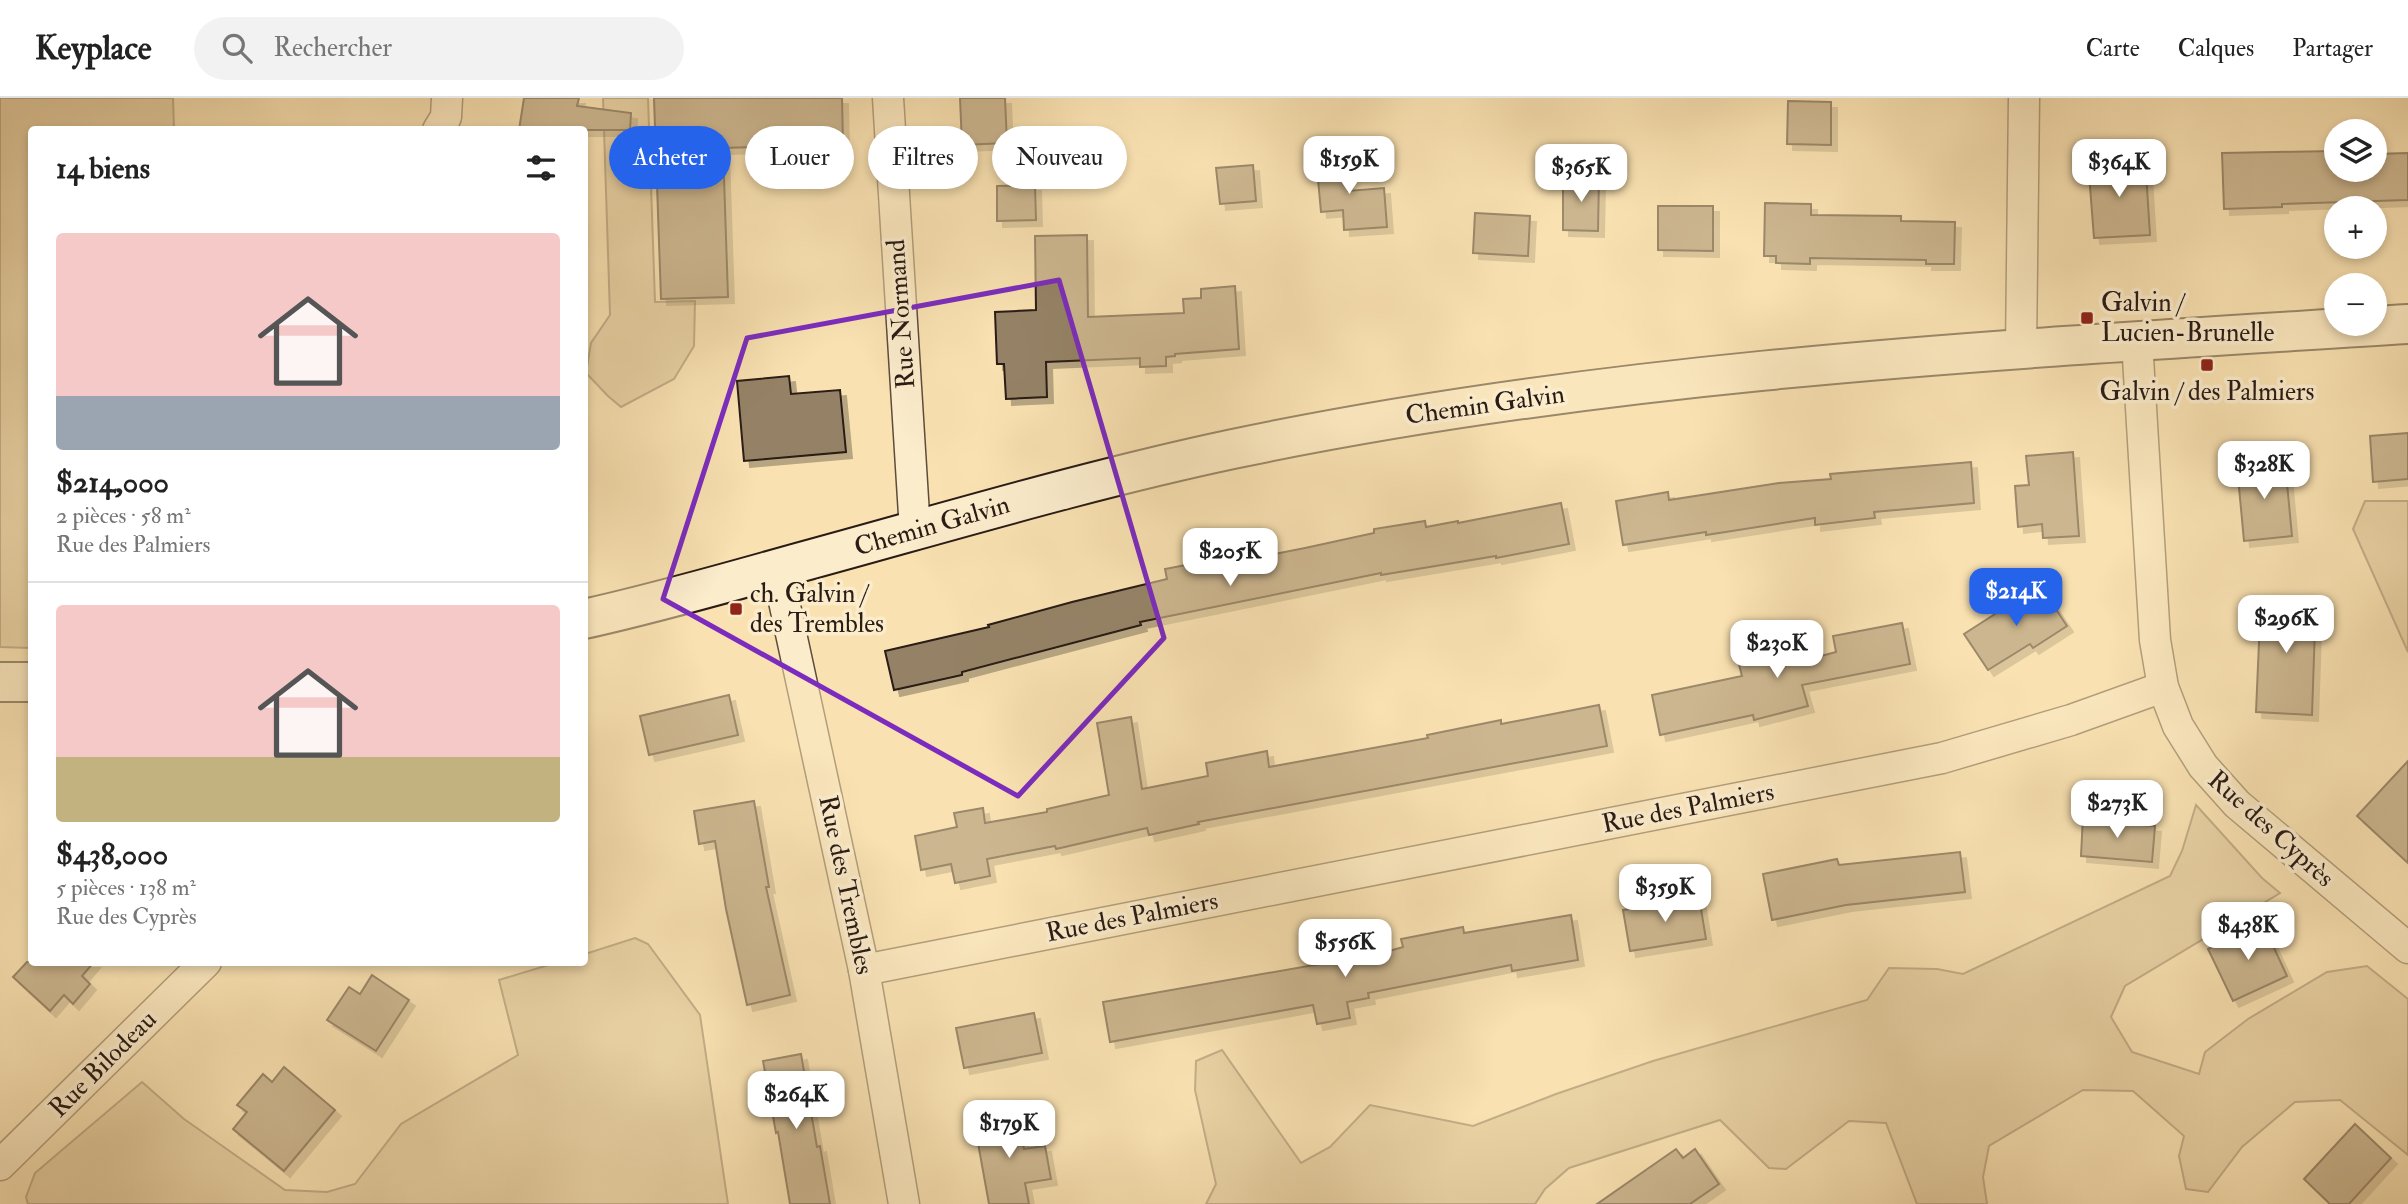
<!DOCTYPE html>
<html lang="fr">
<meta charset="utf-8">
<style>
body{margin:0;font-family:"IM FELL Double Pica",serif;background:#f2f2f2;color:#222;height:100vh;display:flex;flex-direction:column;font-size:26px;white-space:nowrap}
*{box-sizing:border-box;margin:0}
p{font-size:23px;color:#767676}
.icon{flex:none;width:38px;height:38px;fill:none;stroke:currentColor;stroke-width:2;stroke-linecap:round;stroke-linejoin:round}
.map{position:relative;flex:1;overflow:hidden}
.sheet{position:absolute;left:28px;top:28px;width:560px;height:840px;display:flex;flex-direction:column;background:#fff;border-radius:7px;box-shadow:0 4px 10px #0003}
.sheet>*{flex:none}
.guide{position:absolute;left:609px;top:28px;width:665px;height:63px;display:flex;gap:14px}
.tools{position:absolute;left:2324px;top:21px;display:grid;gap:14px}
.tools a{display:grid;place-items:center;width:63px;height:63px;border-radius:50%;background:#fff;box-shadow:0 4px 10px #0003;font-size:35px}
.price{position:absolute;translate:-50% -60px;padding:0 16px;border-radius:14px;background:#fff;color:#222;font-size:23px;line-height:46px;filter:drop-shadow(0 2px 4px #0008)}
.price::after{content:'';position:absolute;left:50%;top:42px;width:21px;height:16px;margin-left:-10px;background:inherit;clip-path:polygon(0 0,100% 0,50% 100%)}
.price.current{background:#2563eb;color:#fff}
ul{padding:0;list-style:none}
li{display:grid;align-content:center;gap:14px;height:371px;padding:0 28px}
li+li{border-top:2px solid #e0e0e0}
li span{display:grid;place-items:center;height:217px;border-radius:7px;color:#555}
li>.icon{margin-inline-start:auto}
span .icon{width:126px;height:126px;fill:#fffc;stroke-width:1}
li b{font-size:30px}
h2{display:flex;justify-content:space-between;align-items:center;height:84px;padding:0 28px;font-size:30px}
.tag{padding:0 24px;border-radius:32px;background:#fff;box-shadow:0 4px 10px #0003;font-size:24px;line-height:63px}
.tag.current{background:#2563eb;color:#fff}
header{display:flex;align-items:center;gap:42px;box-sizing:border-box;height:98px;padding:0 35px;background:#fff;border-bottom:2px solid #e0e0e0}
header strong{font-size:33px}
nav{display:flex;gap:38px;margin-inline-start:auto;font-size:24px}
.search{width:490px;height:63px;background:#f2f2f2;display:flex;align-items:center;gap:18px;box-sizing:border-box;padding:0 24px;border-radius:38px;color:#767676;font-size:26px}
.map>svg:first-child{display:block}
.green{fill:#d6bf96;stroke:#806d56;stroke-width:2}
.building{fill:#958266;stroke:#291b15;stroke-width:2;filter:url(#shadow)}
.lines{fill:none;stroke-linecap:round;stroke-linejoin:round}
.street-casing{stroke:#5d4c3c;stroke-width:33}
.secondary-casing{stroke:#291b15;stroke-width:42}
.street{stroke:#fbeccc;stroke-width:30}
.secondary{stroke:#fbeccc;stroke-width:38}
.marked{fill:none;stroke:#7b2cbf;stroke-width:5;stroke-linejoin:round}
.poi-dot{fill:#8f2418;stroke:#fbeccc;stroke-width:2.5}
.labels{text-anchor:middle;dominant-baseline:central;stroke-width:7;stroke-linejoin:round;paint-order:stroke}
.poi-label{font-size:26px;fill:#291b15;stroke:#fbeccc;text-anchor:start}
.street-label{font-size:26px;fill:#291b15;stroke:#fbeccc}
</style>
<header>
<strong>Keyplace</strong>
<div class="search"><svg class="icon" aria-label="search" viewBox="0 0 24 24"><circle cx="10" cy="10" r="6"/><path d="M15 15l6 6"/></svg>Rechercher</div>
<nav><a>Carte</a><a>Calques</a><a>Partager</a></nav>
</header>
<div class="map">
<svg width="2408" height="1106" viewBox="0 0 2408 1106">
<defs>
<filter id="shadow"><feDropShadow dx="6" dy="6" stdDeviation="0" flood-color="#0004"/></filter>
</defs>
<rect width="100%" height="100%" fill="#f9e1b1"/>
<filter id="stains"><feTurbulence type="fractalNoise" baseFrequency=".00286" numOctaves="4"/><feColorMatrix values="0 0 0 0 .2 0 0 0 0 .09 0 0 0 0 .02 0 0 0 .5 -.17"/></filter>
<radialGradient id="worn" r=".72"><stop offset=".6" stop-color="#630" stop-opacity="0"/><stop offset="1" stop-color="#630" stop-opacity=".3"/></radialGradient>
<g class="green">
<path d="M0,0h173l1,31 -142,1 -1,518 -31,-1z"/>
<path d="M603,0h45l7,204 40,-1 -1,45 -20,33 -53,28 -13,-11 -22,-23 5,-30 19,-28z"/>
<path d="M2365,403h43v151l-55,-123z"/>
<path d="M2196,707l66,73 18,15 -155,93 -14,31 21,35 67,22 6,-22 43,-33 79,-47 40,-6 41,33v156l-68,-55 -45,2 -53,45 -34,45 -22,-3 -7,-33 5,-20 -51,-45 -50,-1 -94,56 -6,31 4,27h-70l-31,-81 -37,-2 -63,48 -17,-1 -49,-48 -151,48 -24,21 -10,15h-329l10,-20 -21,-94 1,-29 26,-11 79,113 29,-16 40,-42 103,21 83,-32 97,-33 214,-61 22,-32 48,1 26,5 207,-98 12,-25z"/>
<path d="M635,840l13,6 52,71 28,189h-700l-2,-7 9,-24 107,-91 42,37 101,71 42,2 28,-8 46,-60 117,-69 -19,-75 56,-17 29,-1 1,-8z"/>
</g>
<g class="building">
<path d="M524,0h55l-2,8 54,7 -1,17h-111z"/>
<path d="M654,0h188l1,46 -120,4 5,149 -67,2z"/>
<path d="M960,0h45l2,45 -45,2z"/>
<path d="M1788,3l43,1v43l-44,-1z"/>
<path d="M2375,52v4l33,-1v47l-126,4v3l-58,2 -2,-56 114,-2v19h39z"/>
<path d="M1345,57l3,36 36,-3 3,39 -43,3 -1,-20 -22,2 -5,-55z"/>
<path d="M2134,60l1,14h11l4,63 -56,3 -6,-77z"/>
<path d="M1253,67l3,36 -36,3 -4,-36z"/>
<path d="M1563,80h36l-1,53 -35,-1z"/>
<path d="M1035,87l1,35 -39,1v-35z"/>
<path d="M1765,105l46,1v11l90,1v5l54,1 -1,42h-28v-4l-116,-2v6l-34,-1v-7h-12z"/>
<path d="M1658,108h55v45l-55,-1z"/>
<path d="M1475,115l55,3 -2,40 -55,-3z"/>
<path d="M1087,137l1,82 96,-4 -1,-14 18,-1v-9l34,-3 4,63 -64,5v2l-9,1v9l-26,1v-9l-94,4 1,35 -41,2 -2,-35h-7l-2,-52 41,-2 -1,-74z"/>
<path d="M789,278l2,18 49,-4 6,62 -102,9 -7,-80z"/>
<path d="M2408,335v46l-35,3 -3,-46z"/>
<path d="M2073,354l6,84 -36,2 -1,-14 -24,3 -3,-41 14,-1 -3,-29z"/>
<path d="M1971,364l3,41 -100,9 1,6 -60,7v-7l-109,17v-3l-83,13 -7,-44 52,-9 1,8 110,-17 52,-4 -1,-5z"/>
<path d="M2285,364l7,74 -48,5 -7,-75z"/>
<path d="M1561,405l8,41 -73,14v-2l-115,19v-2l-241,49 1,3 -179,47v3l-68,15 -9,-39 104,-24 -1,-2 84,-23 95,-23 -2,-10 67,-13 1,6 72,-14 69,-15v-4l51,-8 1,6 32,-6v2z"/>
<path d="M2040,487l27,41 -34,22 -3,-4 -42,26 -24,-36z"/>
<path d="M2261,498l55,2 -4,117 -56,-3z"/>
<path d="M1902,525l8,41 -108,21 6,21 -54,14 -1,-5 -93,20 -8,-40 90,-19 -9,-34 29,-8 10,35 64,-17 -3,-16z"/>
<path d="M729,597l9,40 -89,20 -9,-39z"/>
<path d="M1599,607l8,41 -409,76 1,2 -50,11 -2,-7 -91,21 -1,-3 -68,13 3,17 -35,7 -4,-19 -30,6 -6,-34 42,-9 -3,-14 29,-5 2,15 62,-11v-3l62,-14 -12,-72 34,-6 11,72 66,-13 -2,-13 61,-12 2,16 159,-29 -1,-3 74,-15v4z"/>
<path d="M2408,663v102l-51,-47z"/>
<path d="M754,703l15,86h-3l24,108 -43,10 -21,-96 -11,-68 -16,3 -5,-33z"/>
<path d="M2083,718l37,2 -1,5 36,3 -3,36 -71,-6z"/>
<path d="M1960,754l5,40 -119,13 -74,15 -9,-46 74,-15 2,6z"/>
<path d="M1699,799l7,42 -76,12 -7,-41z"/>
<path d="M1571,817l7,45 -66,11 -1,-6 -143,28 1,5 -22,4 3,16 -33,6 -4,-19 -203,37 -7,-40 279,-49 21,-6 -2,-8 62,-12 1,6z"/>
<path d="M2263,826l24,52 -54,25 -25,-52z"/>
<path d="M27,864h67l-12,14 8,8 -17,20 -9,-9 -14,16 -37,-34z"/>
<path d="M372,877l37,25 -33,51 -49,-31 22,-33 11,7z"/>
<path d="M1034,915l8,40 -78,15 -8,-40z"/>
<path d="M801,956l16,93 3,-1 10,58h-40l-12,-72 -2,1 -13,-72z"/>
<path d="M284,969l51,43 -51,61 -51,-42 14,-17 -10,-7 26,-31 9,8z"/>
<path d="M1017,1015l7,36 21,-3 6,33 -26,4 4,21h-40l-15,-83z"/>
<path d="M2355,1026l36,34 -42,46h-19l-26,-25z"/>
<path d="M1676,1051l7,9 12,-9 24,35 -29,20h-93z"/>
</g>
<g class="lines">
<g class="street-casing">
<g id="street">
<path d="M888,0l27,433"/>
<path d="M438,32l8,-13 1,-19"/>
<path d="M2137,243l18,299 8,47 15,39 25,40 34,38 171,144"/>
<path d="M2021,252l3,-252"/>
<path d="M777,471l87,401 40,234"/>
<path d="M864,872l1078,-212 129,-38 92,-33"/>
<path d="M0,1067l206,-203"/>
</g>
</g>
<g class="secondary-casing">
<g id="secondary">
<path d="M584,521c73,-16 145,-37 217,-57 143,-39 286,-82 432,-113 386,-81 782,-100 1175,-125"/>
<path d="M0,584h32"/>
</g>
</g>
<use href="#street" class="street"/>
<use href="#secondary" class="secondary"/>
</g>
<path d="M0 0H2408V1106H0ZM1059,182l105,358 -146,158 -355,-197 84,-261z" fill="#f9e1b1" fill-opacity=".55" fill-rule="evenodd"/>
<path class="marked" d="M1059,182l105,358 -146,158 -355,-197 84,-261z"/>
<g class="poi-dot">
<rect x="2080" y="213" width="14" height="14" rx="3.5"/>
<rect x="2200" y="260" width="14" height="14" rx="3.5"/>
<rect x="729" y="504" width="14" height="14" rx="3.5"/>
</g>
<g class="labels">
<g class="poi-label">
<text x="2101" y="205">Galvin /<tspan x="2101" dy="30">Lucien-Brunelle</tspan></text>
<text x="2207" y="294" text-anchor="middle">Galvin / des Palmiers</text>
<text x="750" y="496">ch. Galvin /<tspan x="750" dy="30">des Trembles</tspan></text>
</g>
<g class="street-label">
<text transform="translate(901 216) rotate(-94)">Rue Normand</text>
<text transform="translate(1485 307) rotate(-8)">Chemin Galvin</text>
<text transform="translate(932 428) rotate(-16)">Chemin Galvin</text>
<text transform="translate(1688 710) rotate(-11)">Rue des Palmiers</text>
<text transform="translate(2271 731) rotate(42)">Rue des Cyprès</text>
<text transform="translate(846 787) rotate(78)">Rue des Trembles</text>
<text transform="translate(1132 819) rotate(-11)">Rue des Palmiers</text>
<text transform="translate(103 966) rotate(-45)">Rue Bilodeau</text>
</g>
</g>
<rect width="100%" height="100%" filter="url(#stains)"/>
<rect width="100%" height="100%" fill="url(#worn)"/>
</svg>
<div class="tools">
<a><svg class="icon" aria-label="layers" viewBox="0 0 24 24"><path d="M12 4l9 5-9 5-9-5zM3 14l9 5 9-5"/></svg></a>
<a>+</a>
<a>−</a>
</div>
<b class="price" style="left:1349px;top:98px">$159K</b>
<b class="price" style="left:2119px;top:101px">$364K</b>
<b class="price" style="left:1581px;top:106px">$365K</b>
<b class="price" style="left:2264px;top:403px">$328K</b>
<b class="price" style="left:1230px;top:490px">$205K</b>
<b class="price current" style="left:2016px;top:530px">$214K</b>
<b class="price" style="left:2286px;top:557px">$296K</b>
<b class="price" style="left:1777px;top:582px">$230K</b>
<b class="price" style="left:2117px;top:742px">$273K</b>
<b class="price" style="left:1665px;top:826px">$359K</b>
<b class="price" style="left:2248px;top:864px">$438K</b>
<b class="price" style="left:1345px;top:881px">$556K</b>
<b class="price" style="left:796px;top:1033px">$264K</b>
<b class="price" style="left:1009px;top:1062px">$179K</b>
<div class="guide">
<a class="tag current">Acheter</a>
<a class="tag">Louer</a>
<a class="tag">Filtres</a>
<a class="tag">Nouveau</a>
</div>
<section class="sheet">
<h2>14 biens<svg class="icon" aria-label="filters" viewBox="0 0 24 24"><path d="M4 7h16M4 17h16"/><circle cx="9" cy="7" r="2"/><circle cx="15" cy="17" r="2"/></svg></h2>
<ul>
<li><span style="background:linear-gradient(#f6c9c9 75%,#9aa5b1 0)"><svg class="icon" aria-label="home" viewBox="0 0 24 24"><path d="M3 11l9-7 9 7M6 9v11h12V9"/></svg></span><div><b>$214,000</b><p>2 pièces · 58 m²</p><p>Rue des Palmiers</p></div></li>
<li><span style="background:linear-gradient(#f6c9c9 70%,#c2b280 0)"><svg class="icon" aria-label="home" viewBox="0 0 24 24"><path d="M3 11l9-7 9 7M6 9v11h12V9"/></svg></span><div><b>$438,000</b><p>5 pièces · 138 m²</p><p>Rue des Cyprès</p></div></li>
</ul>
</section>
</div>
